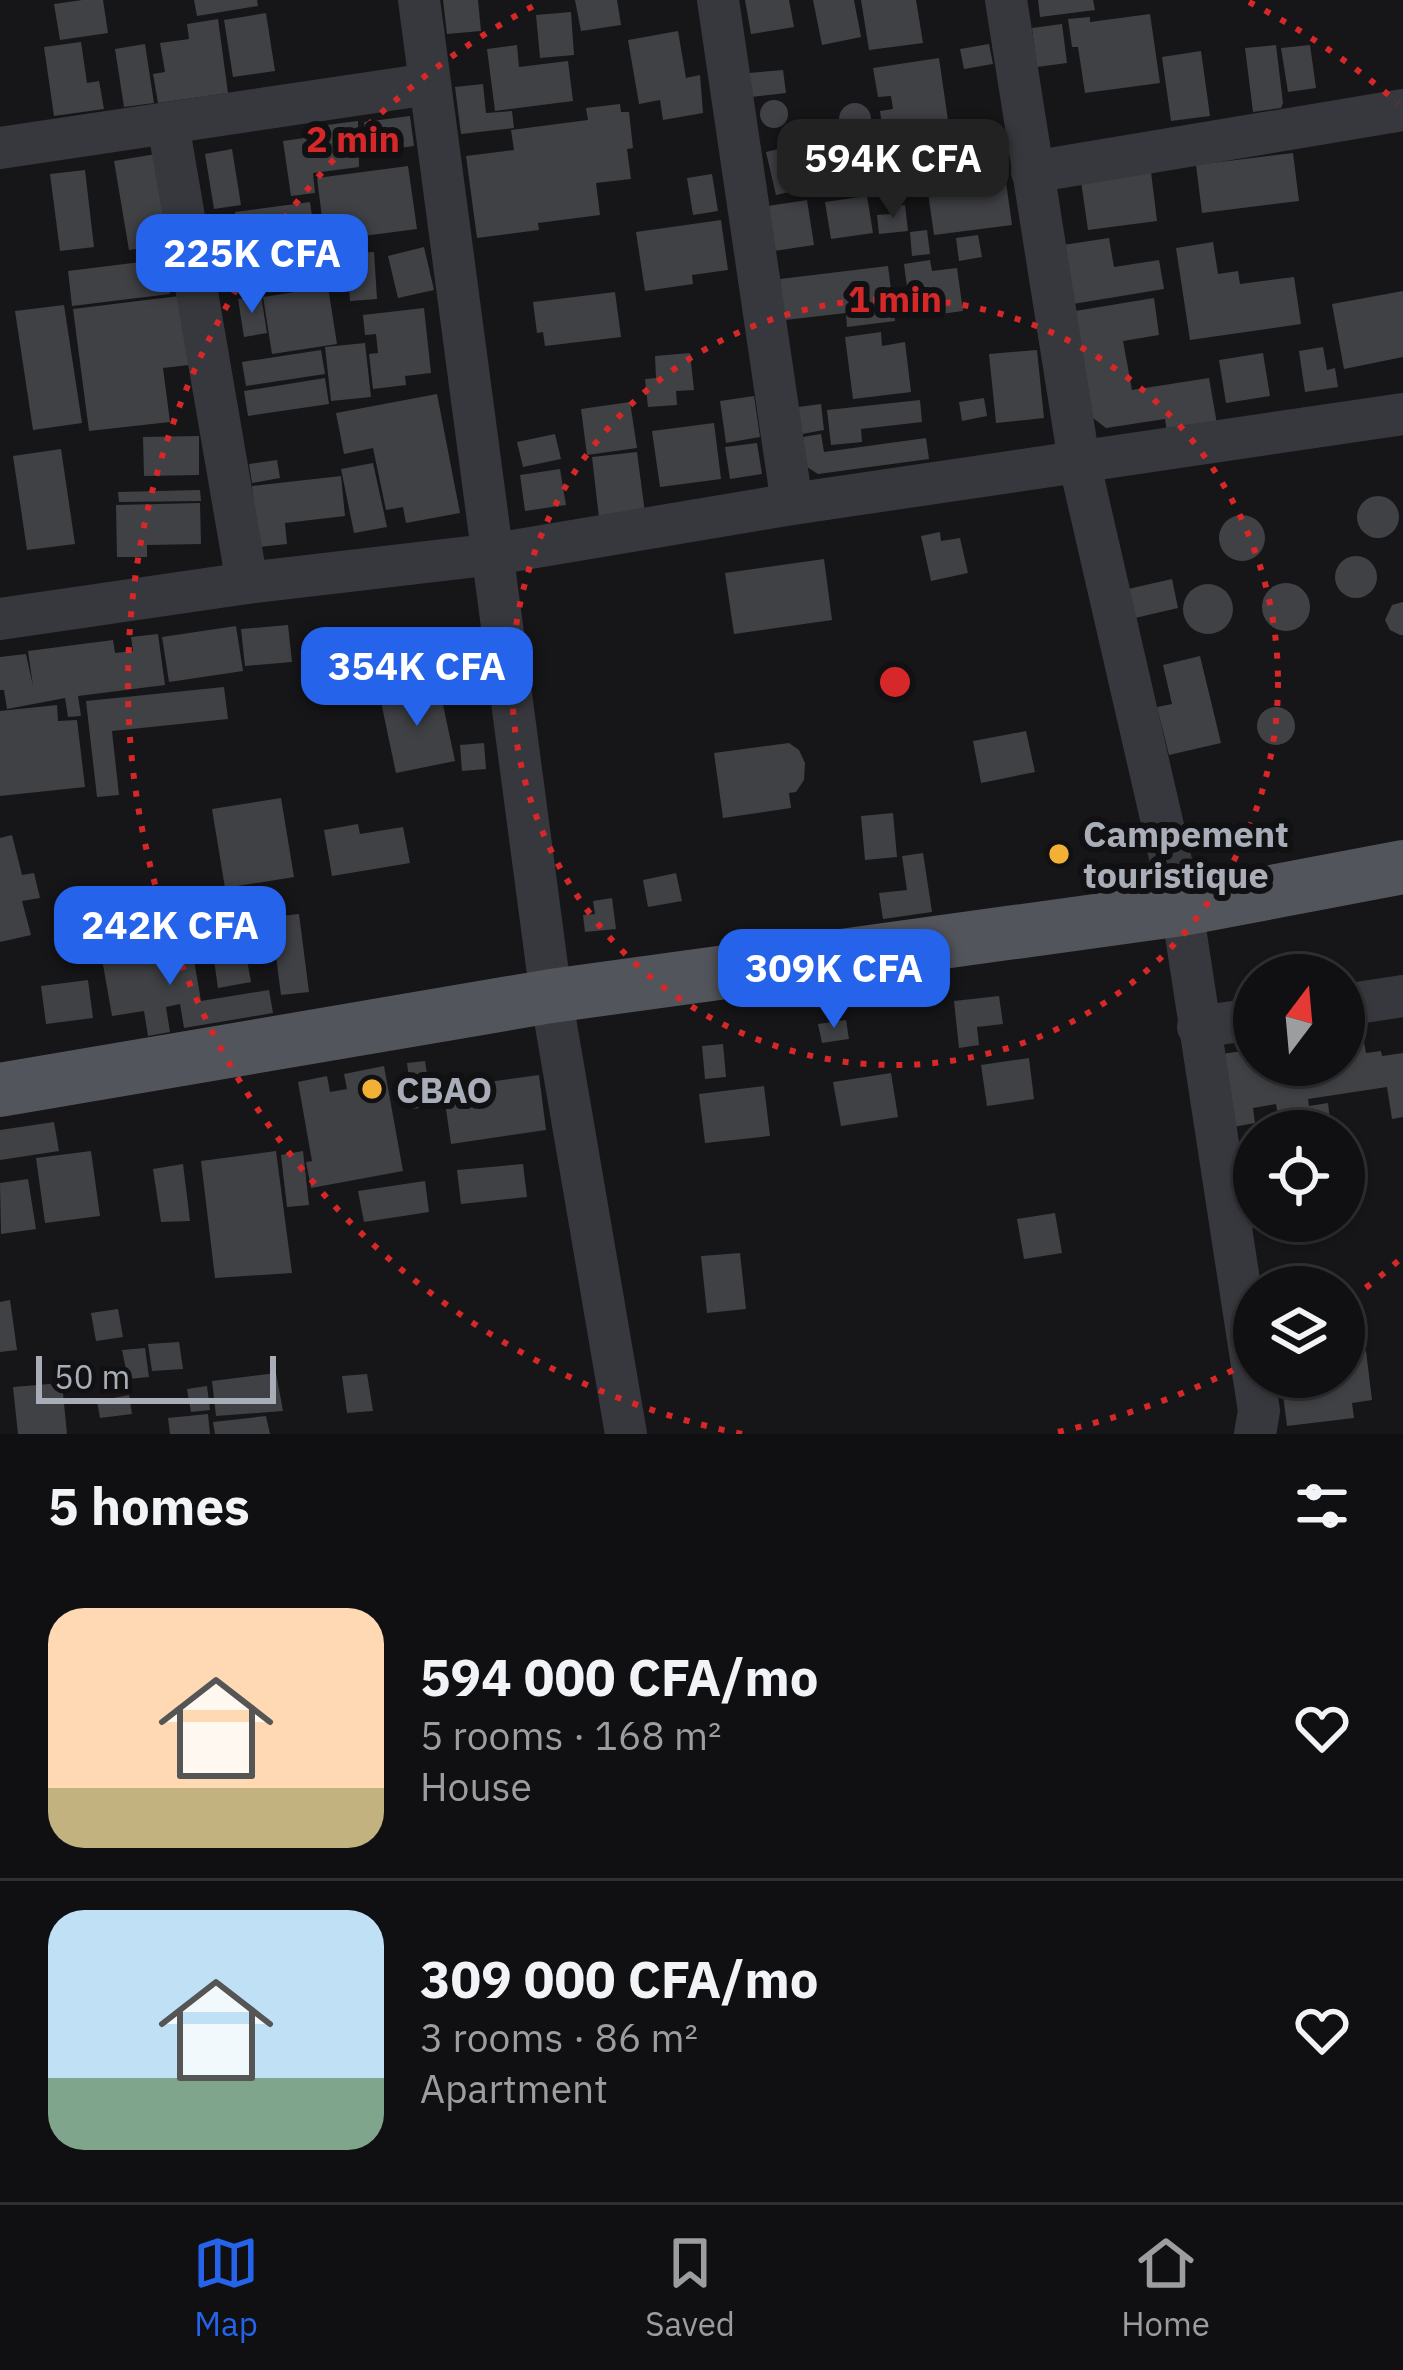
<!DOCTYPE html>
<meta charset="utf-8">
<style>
body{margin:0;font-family:"IBM Plex Sans",sans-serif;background:#19191b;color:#f1f3f6;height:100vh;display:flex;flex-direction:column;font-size:45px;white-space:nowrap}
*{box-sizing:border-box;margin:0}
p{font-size:39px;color:#9c9d9f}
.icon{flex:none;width:66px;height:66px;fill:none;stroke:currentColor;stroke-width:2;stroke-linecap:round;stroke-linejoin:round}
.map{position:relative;height:1434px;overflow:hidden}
.side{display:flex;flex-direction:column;background:#101012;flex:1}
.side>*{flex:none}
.needle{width:78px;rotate:16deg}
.tools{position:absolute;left:1233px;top:954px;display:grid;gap:24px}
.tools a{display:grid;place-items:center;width:132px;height:132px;border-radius:50%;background:#101012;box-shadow:0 3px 9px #0004,0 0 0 3px #303032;font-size:60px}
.scale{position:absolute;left:36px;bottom:30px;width:240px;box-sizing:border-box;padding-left:12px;border:6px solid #a8adb8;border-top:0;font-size:33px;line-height:42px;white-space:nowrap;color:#a8adb8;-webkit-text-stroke:9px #111113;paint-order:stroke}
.price{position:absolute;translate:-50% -102px;padding:0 27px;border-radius:24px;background:#2563eb;color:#fff;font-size:39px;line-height:78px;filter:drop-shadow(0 3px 6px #0008)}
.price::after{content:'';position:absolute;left:50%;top:72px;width:36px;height:27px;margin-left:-18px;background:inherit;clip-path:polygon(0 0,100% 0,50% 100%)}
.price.current{background:#222;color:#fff}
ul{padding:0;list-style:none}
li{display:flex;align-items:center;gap:36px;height:300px;padding:0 48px}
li+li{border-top:3px solid #303032}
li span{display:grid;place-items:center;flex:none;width:336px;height:240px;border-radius:36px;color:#555}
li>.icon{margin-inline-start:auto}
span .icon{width:144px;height:144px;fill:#fffc;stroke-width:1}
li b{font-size:51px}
h2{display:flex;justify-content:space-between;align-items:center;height:144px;padding:0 48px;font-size:51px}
.dock{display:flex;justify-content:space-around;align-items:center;height:168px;border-top:3px solid #303032;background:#101012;font-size:33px;color:#9c9d9f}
.dock a{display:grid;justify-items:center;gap:6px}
.dock .current{color:#2563eb}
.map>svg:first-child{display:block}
.building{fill:#404145}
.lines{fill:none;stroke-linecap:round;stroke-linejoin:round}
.minor{stroke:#37383d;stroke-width:42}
.major{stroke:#53555c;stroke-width:54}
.ring{fill:none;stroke:#d62828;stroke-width:6;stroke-dasharray:6 12}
.poi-dot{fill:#f2b134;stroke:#111113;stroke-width:4.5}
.labels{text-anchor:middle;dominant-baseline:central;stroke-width:12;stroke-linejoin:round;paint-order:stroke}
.poi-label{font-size:36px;font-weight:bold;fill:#a8adb8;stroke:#111113;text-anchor:start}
.centre{fill:#d62828;stroke:#111113;stroke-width:6}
.ring-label{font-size:36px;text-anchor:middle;font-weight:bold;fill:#d62828;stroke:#111113;stroke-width:12;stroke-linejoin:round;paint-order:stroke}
</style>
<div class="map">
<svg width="1403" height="1434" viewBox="0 0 1403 1434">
<rect width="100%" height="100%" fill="#161618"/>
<g class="building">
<path d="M82,0h21l5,33 -48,7 -6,-36z"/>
<path d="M194,0h63l1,6 -61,10z"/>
<path d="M443,0h35l3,31 -34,3z"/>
<path d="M575,0h42l4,25 -40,6z"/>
<path d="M745,0h44l5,27 -43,7z"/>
<path d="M813,0h41l7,37 -39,8z"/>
<path d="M861,0h55l7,43 -54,7z"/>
<path d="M1038,0h55l2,10 -55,7z"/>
<path d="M571,12l3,43 -34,3 -4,-43z"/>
<path d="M266,13l9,58 -42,6 -9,-57z"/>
<path d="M1150,14l10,69 -75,10 -7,-46h-6l-4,-28 22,-2v5z"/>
<path d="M218,19l10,74 -70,10 -5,-29 12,-2 -5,-29 29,-4 -2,-15z"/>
<path d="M1062,24l5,39 -30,4 -5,-39z"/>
<path d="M678,31l8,47 14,-3 3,38 -40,7 -3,-20 -21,4 -11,-64z"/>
<path d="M81,42l6,41 12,-2 5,28 -50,7 -10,-69z"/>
<path d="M145,44l9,59 -30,4 -9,-58z"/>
<path d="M989,44l4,20 -29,5 -4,-20z"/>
<path d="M517,45l2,22 49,-6 5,40 -78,10 -8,-62z"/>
<path d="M1276,45l7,58 -2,5 -28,4 -8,-64z"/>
<path d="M1310,45l6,43 -28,4 -7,-44z"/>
<path d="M1201,51l9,65 -39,5 -9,-64z"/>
<path d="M939,58l17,118 -65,10 -5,-33 13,-2 -2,-14 -13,2 -4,-28 13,-2 -2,-13 -13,1 -5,-29z"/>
<path d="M783,70l3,23 -35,4 -3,-24z"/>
<path d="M483,84l3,29 26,-2 2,17 -53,6 -6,-47z"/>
<circle cx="774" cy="114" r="14"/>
<circle cx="855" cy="119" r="16"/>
<path d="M620,104l1,8h8l4,36 -6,1 4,30 -35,4 4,32 -62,8 1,7 -62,8 -11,-82 48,-6 -3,-20 77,-10 -2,-12z"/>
<path d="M410,116l4,30 -46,6 -4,-30z"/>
<path d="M358,121l1,46 -46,6 2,20 -24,3 -8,-55 21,-3 -1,-10z"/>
<path d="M880,135l6,28 -27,4 -4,-27z"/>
<path d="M824,138l10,44 -58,13 -10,-43z"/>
<path d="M232,149l9,56 -27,4 -9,-55z"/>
<path d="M1293,153l6,48 -97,12 -6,-48z"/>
<path d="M156,154l14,90 -41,6 -15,-89z"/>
<path d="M408,166l9,63 -92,12 -8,-63z"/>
<path d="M85,170l9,77 -34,4 -10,-77z"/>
<path d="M1151,172l6,49 -69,9 -7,-49z"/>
<path d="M712,174l6,37 -25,4 -6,-37z"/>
<path d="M1005,175l7,50 -78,10 -7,-50z"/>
<path d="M867,196l6,37 -42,6 -6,-37z"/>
<path d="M807,200l7,45 -40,6 -6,-45z"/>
<path d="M310,202l7,49 -75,10 -7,-49z"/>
<path d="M905,205l3,26 -29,3 -2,-19 14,-1 -1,-7z"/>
<path d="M235,220l6,46 -23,3 -6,-46z"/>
<path d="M721,220l7,50 -36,5 1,9 -48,7 -9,-59z"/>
<path d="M927,230l3,24 -18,2 -2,-24z"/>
<path d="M978,235l4,22 -23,4 -3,-23z"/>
<path d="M1109,238l5,29 45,-7 5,29 -91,15 -10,-59z"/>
<path d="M1213,242l5,32 20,-3 2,13 54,-7 7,47 -111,16 -14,-92z"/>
<path d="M424,247l10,43 -36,8 -10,-42z"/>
<path d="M374,252l3,47 -27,2 -3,-48z"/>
<path d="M165,259l5,35 -98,12 -4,-35z"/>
<path d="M930,260l2,11 25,-3 6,43 -52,7 -7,-54z"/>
<path d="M888,266l7,55 -48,6 -1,-14 -61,7 -5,-41z"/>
<path d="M328,287l9,57 -65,10 -9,-57z"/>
<path d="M1403,291v66l-59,12 -12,-65z"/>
<path d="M615,292l6,45 -76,9 -2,-14 -6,1 -4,-31z"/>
<path d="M261,295l6,38 -23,4 -6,-38z"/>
<path d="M179,296l10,69 -26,3 7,54 -81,9 -16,-122z"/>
<path d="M1154,298l5,37 -36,6 9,49 77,-12 8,46 -50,9 -2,-14 -59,9 -13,-10 -18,-107z"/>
<path d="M64,305l18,118 -49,7 -18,-119z"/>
<path d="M424,308l7,65 -26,3 1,9 -33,4 -4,-35 9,-1 -2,-19 -11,1 -2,-20z"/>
<path d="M881,332l1,14 23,-4 6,50 -58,7 -8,-62z"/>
<path d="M365,343l6,54 -40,4 -6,-54z"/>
<path d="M1323,347l4,23 8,-2 3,19 -33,5 -6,-41z"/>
<path d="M321,350l4,24 -79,12 -4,-24z"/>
<path d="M1037,350l7,68 -48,5 -7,-69z"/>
<path d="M690,353l4,37 -18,1 1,14 -29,2 -3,-28 11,-1 -1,-22z"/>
<path d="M1263,353l7,43 -44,7 -7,-43z"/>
<path d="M325,378l4,26 -81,12 -4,-25z"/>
<path d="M437,394l23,119 -54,10 -3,-16 -17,3 -13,-62 -29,6 -8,-41z"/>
<path d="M754,396l6,41 -34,6 -6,-42z"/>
<path d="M984,398l3,18 -25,5 -3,-19z"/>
<path d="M920,400l2,22 -61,7 1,13 -31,3 -4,-35z"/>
<path d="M630,402l7,46 -50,7 -6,-46z"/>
<path d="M821,404l3,26 -22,4 -4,-27z"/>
<path d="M714,423l7,56 -61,8 -8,-56z"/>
<path d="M555,434l6,25 -38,8 -6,-25z"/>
<path d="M821,434l3,18 102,-14 3,21 -111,15 -11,-7 -4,-30z"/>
<path d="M199,436v39l-55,1 -1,-39z"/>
<path d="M757,443l5,31 -32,5 -5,-32z"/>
<path d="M61,449l14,95 -48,6 -14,-94z"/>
<path d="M637,452l8,61 -46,5 -7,-61z"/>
<path d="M277,460l3,18 -28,5 -3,-19z"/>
<path d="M373,463l14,64 -33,6 -13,-64z"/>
<path d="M560,469l6,36 -41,6 -5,-36z"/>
<path d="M341,476l4,40 -60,7 2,21 -28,3 -7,-61z"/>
<path d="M200,490l1,11 -82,1 -1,-10z"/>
<circle cx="1378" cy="517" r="21"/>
<path d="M200,503l1,41 -54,1v12h-30l-1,-52z"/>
<circle cx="1242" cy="538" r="23"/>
<path d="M940,532l1,9 19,-3 8,35 -37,8 -10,-45z"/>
<circle cx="1356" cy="577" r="21"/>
<path d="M824,559l8,61 -98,14 -9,-61z"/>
<path d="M1172,579l6,29 -43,10 -7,-29z"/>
<circle cx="1286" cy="607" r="24"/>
<circle cx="1208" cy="609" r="25"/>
<path d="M1403,602v33h-3l-10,-5 -5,-10 7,-15z"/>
<path d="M288,625l4,37 -47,4 -4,-37z"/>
<path d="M236,626l7,45 -74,11 -7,-45z"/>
<path d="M356,627l5,61 -45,4 -3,-37 9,-1 -2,-25z"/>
<path d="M158,634l7,51 -87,11 3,20 -13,1 -3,-19 -58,11 -3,-19h-4v-33l26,-3 7,32 -5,-35 85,-11 2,13 18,-2 -2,-14z"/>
<path d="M1200,656l21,87 -52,12 -12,-48 15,-3 -9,-39z"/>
<path d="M439,686l16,75 -59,12 -16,-76z"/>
<path d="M224,687l4,32 -116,12 7,64 -22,2 -11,-96z"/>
<path d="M57,705l1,16 19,-1 8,67 -85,9v-85z"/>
<circle cx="1276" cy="726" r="19"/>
<path d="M1026,731l9,41 -54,11 -8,-42z"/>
<path d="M484,743l2,26 -24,2 -2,-26z"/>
<path d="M789,743l10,7 6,13 -1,17 -8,12 -7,1 2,15 -68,10 -9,-65z"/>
<path d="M281,798l13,79 -69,11 -13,-79z"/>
<path d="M893,813l4,44 -32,3 -4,-44z"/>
<path d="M358,824l2,10 43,-7 7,36 -78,13 -8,-46z"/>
<path d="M12,835l10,40 12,-2 6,25 -18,3 9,34 -31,7v-104z"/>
<path d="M923,853l9,59 -49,7 -4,-26 28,-3 -5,-34z"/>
<path d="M676,873l6,28 -34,6 -5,-27z"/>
<path d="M612,898l4,31 -31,3 -2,-17 12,-1 -2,-13z"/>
<path d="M266,903l4,32 -43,6 -5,-32z"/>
<path d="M299,914l10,78 -28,3 -10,-78z"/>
<path d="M190,937l11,64 68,-11 4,23 -89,15 -4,-24 -14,3 4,25 -22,4 -4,-25 -32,5 -11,-63z"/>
<path d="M246,955l5,27 -33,6 -4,-28z"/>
<path d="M88,980l5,38 -47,6 -5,-38z"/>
<path d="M999,996l4,28 -26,3 2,18 -20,3 -5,-47z"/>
<path d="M846,1020l3,19 -27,4 -4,-19z"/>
<path d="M1362,1031l4,22 15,-2 1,5 21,-3v64l-11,2 -5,-32 -79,12 1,7 19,-3 2,17 -50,8 -4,-24 -23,4 2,15 -22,4 -12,-73 29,-4 3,21 39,-6h52v-31z"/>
<path d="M723,1044l3,33 -21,2 -3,-33z"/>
<path d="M1029,1058l5,41 -47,7 -6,-41z"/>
<path d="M425,1061l7,45 -19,3 -6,-46z"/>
<path d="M384,1066l19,105 -92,17 -5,-26 6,-1 -14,-79 29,-6 3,16 17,-3 -3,-15z"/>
<path d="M891,1073l7,44 -57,9 -8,-44z"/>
<path d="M539,1075l7,55 -95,14 -8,-56z"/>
<path d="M764,1086l6,50 -65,7 -6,-49z"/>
<path d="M54,1122l5,29 -59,9v-30z"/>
<path d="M91,1151l9,65 -55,7 -9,-65z"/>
<path d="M276,1151l16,122 -77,5 -14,-117z"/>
<path d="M303,1151l6,54 -22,2 -6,-52z"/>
<path d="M183,1164l7,57 -29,1 -8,-53z"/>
<path d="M523,1164l4,33 -66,7 -4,-34z"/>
<path d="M1254,1178v43l30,3 -39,5 -6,-49z"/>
<path d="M28,1179l8,50 -35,5 -1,-51z"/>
<path d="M425,1181l4,31 -65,10 -6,-31z"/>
<path d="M1055,1213l7,40 -38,6 -7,-40z"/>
<path d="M740,1253l6,56 -39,4 -6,-57z"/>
<path d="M10,1300l7,50 -17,2v-50z"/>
<path d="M118,1309l5,28 -27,4 -5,-28z"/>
<path d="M179,1342l4,27 -31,2 -4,-27z"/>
<path d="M145,1348l4,29 -21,2 -6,-29z"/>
<path d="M1366,1351l6,49 -20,3 2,15 -67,8 -4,-31 42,-6 -2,-12h21v-23z"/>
<path d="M276,1373l7,38 -67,5 -4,-35z"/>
<path d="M367,1374l6,37 -26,2 -5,-37z"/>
<path d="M1272,1377h34l2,10 -34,5z"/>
<path d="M62,1383l5,51h-49l-5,-47z"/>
<path d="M207,1386l3,24 -19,2 -4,-23z"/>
<path d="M129,1395l3,19 -32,4 -3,-17z"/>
<path d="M208,1414l2,20h-40l-2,-16z"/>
<path d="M266,1416l4,18h-55l-2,-12z"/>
</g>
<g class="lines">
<g class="minor">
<path d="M419,0l132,996 75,438"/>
<path d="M718,0l74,504"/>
<path d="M1006,0l73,461 103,448 77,502 -4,23"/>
<path d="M168,124l79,459"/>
<path d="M0,148l429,-64"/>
<path d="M1032,172l371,-62"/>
<path d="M0,619l247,-36 248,-29 297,-50 611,-90"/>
<path d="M1344,1005l59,-9"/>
<path d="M1198,1027l56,-8"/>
</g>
<path class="major" d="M0,1090l551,-94 631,-87 221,-42"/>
</g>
<g class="ring">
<circle cx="895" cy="682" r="383"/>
<path d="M1398 1261A767 767 0 0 1 1346 1303M1249 1362A767 767 0 0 1 1048 1434M742 1434A767 767 0 0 1 541 2M1249 2A767 767 0 0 1 1398 103"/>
</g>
<g class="poi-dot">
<circle cx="1059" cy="854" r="12"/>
<circle cx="372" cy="1089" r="12"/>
</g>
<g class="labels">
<g class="poi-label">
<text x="1083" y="833">Campement<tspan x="1083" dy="41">touristique</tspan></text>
<text x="396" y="1089">CBAO</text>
</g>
</g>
<circle cx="895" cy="682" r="18" class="centre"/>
<g class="ring-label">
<text x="353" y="152">2 min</text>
<text x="895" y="312">1 min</text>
</g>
</svg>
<div class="tools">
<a><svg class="needle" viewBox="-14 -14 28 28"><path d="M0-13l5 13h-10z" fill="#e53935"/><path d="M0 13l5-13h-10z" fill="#9c9d9f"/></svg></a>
<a><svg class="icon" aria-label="locate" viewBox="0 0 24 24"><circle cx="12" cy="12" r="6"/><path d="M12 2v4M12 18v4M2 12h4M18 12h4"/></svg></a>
<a><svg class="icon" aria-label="layers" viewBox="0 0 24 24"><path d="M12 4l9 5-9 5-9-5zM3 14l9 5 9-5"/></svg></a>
</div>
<div class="scale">50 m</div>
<b class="price current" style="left:893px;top:221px">594K CFA</b>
<b class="price" style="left:252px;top:316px">225K CFA</b>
<b class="price" style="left:417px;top:729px">354K CFA</b>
<b class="price" style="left:170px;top:988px">242K CFA</b>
<b class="price" style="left:834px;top:1031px">309K CFA</b>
</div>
<section class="side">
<h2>5 homes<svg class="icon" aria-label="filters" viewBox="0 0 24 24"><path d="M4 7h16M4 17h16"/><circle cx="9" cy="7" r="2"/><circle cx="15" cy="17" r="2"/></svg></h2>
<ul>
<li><span style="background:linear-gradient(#ffd9b3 75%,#c2b280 0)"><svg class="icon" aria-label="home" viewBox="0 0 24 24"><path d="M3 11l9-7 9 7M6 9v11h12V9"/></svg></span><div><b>594 000 CFA/mo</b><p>5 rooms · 168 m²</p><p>House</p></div><svg class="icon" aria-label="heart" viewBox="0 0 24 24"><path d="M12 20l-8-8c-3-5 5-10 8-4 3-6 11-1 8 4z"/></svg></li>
<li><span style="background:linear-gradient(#bfe0f5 70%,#7fa58c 0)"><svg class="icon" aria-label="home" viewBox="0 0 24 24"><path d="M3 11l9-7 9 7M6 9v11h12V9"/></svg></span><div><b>309 000 CFA/mo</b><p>3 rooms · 86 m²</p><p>Apartment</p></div><svg class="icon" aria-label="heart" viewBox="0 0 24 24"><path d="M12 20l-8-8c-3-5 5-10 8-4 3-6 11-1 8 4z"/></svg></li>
</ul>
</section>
<nav class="dock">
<a class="current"><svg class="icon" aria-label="map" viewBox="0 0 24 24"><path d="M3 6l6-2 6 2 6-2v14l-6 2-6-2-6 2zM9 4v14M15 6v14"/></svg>Map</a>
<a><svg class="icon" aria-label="saved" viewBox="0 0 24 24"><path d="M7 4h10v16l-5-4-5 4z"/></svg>Saved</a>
<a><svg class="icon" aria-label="home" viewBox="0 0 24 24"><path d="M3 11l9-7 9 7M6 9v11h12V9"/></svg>Home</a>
</nav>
